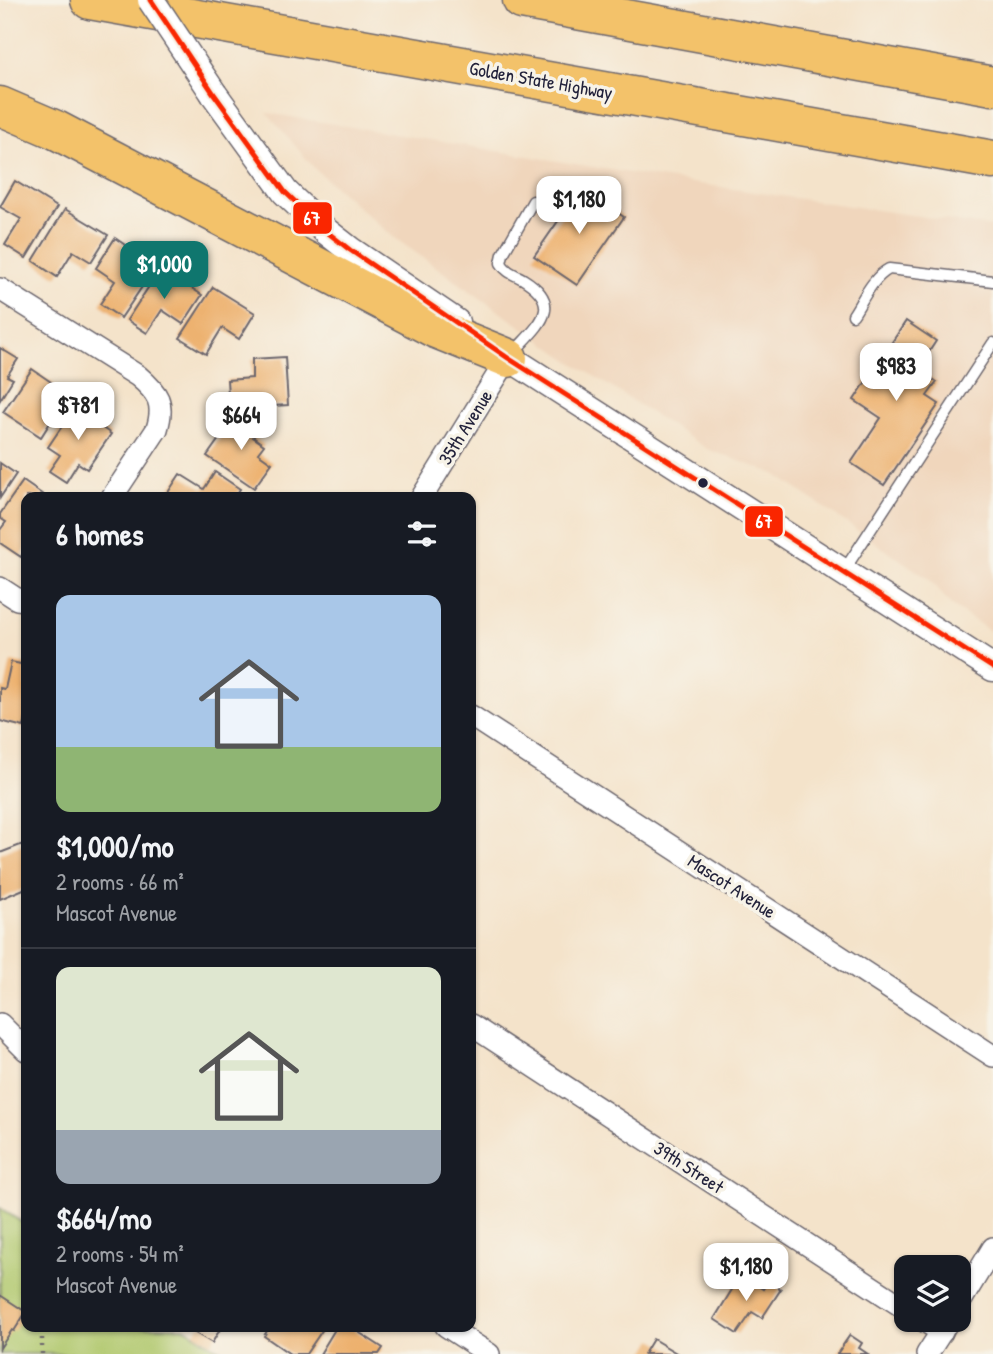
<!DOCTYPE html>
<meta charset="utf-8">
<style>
body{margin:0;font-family:"Patrick Hand",sans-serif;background:#20242c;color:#f1f3f6;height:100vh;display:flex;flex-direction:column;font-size:26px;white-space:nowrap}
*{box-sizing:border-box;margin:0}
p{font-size:23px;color:#9ea1a6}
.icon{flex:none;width:38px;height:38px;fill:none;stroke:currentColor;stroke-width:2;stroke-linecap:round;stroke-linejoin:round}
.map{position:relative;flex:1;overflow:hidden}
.drawer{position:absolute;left:21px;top:492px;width:455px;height:840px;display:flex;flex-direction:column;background:#171b24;border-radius:14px;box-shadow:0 2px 5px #0004}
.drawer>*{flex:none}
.tools{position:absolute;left:894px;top:1255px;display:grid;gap:14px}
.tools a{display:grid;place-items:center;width:77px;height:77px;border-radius:14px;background:#171b24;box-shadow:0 2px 5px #0004;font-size:35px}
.price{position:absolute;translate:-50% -60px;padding:0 16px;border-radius:14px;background:#fff;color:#222;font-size:23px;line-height:46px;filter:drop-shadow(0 2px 4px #0008)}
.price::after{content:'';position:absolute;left:50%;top:42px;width:21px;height:16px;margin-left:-10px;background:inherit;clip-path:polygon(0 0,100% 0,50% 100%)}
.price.on{background:#0f766e;color:#fff}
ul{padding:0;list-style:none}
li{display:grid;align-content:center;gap:14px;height:371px;padding:0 35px}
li+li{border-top:2px solid #363941}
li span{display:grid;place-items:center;height:217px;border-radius:14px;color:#555}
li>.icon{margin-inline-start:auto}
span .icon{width:126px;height:126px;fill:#fffc;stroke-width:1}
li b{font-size:30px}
h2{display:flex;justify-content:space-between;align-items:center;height:84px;padding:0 35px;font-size:30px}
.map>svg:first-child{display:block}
.built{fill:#f0d6bc}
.green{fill:#b0c86d;stroke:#697554;stroke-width:2}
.building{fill:#edb16e}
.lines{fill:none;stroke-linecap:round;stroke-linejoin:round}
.service-casing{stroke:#6c666d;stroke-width:13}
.minor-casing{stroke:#6c666d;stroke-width:24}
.tertiary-casing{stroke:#6c666d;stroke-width:29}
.motorway-casing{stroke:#6c666d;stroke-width:41}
.path{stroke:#6c666d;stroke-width:4.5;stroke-dasharray:2 5;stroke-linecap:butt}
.service{stroke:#fff;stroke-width:10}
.minor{stroke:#fff;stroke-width:21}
.tertiary{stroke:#fff;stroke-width:26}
.motorway{stroke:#f3c26a;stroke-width:38}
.tertiary-bridge-casing{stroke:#6c666d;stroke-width:29;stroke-linecap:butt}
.tertiary-bridge{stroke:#fff;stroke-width:26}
.bus-1-casing{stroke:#f7f3e8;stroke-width:10}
.bus-1{stroke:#fa2600;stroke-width:5}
.bus-dot{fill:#22223b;stroke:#f7f3e8;stroke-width:2.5}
.labels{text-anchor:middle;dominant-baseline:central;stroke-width:7;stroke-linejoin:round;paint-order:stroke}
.street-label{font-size:19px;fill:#22223b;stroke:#f7f3e8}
.line-badge{stroke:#f7f3e8;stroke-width:2.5}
.badge-label{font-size:19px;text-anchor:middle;font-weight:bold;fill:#fff}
</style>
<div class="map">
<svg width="993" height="1354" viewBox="0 0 993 1354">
<rect width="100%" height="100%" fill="#f7f3e8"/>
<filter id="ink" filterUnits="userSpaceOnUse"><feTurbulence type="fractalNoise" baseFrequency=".0143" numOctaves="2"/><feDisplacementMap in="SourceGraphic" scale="14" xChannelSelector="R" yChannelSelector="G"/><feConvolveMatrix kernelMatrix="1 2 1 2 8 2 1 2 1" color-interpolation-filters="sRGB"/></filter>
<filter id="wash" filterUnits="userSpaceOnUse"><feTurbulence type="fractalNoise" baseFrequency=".00686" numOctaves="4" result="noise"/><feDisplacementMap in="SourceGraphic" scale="28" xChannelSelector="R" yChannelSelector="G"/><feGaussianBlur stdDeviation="1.57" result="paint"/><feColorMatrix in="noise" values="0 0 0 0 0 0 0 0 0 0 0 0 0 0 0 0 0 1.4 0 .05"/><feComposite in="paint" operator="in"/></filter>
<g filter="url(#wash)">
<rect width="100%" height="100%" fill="#f4e3ca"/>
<path class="built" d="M267,113l405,67 321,47v406l-42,-28 -21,-25 -155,-106 -68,-25 -144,-93 -171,-120 -76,-66z"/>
<path class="green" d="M0,1208l26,17v101l158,1 42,27h-226z"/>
<g id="blocks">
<g class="building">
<path d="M15,181l42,26 -31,51 -21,-13 16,-26 -21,-12z"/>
<path d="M581,188l43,29 -47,68 -43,-29z"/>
<path d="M65,209l43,26 -17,27 -18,-11 -16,26 -24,-16z"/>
<path d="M115,238l41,28 -35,52 -21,-14 15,-23 -19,-13z"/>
<path d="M161,268l41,27 -19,29 -21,-14 -15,23 -20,-13z"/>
<path d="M213,287l42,26 -16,26 -17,-11 -16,26 -26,-16z"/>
<path d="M906,321l30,20 -18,28 19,13 -10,14 12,8 -55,81 -33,-22 30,-45 -27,-18z"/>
<path d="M0,348l18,11 -11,17 6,3 -13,21z"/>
<path d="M285,357l3,48 -59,4 -2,-29 25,-2v-19z"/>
<path d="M32,369l22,15 -3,5 14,10 -24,38 -38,-25z"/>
<path d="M79,401l20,14 -5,7 17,12 -24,35 -9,-6 -12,19 -17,-11 11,-16 -12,-8z"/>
<path d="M236,415l23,15 -6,7 11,8 -6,8 14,10 -18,25 -47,-32z"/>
<path d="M0,463l16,11 -16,24z"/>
<path d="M215,472l25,17 -5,8h-70l15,-23 24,15z"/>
<path d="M23,481l23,16h-20v52l-5,8 -21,-14v-13l6,-8 -6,-4v-4z"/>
<path d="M11,662l15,3v53l-2,9 -24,-6v-33l5,1z"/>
<path d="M23,844l3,9v35l-26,11v-46z"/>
<path d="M741,1275l22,14 5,-8 13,8 -19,29 -10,-6 -15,22 -23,-15z"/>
<path d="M0,1295l26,17 -12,19 -2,-1 -12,18z"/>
<path d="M199,1326h23l-10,17 -17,-10z"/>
<path d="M270,1326h55l-19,28h-16l-26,-18z"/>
<path d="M337,1326h12l34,22 -4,6h-59z"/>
<path d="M850,1335l12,8 -3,5 9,6h-31z"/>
<path d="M653,1339l25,15h-34z"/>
</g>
</g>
</g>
<g filter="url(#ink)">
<use href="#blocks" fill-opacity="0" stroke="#6c666d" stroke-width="2"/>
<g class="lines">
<g class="service-casing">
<g id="service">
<path d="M853,315c10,-15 19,-37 36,-46l104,12"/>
<path d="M513,353c23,-26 54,-47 10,-74 -9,-5 -17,-7 -22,-16l2,-9 30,-53"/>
<path d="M843,572l150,-229"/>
</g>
</g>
<g class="minor-casing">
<g id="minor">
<path d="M0,289l138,87c20,17 27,27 19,53l-45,68"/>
<path d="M422,497l86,-139"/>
<path d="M0,588l17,11 9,1"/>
<path d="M471,716l522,340"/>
<path d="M0,1024l26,26"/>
<path d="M471,1025l435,284"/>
<path d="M959,1304l34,-56"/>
<path d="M923,1320l19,12"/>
<path d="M446,1326l43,28"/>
<path d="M927,1354l22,-34"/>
</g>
</g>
<g class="tertiary-casing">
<g id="tertiary">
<path d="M214,94l71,98 42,40 23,18 106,72"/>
<path d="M494,348l499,320"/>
</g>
</g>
<g class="motorway-casing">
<g id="motorway">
<path d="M90,0l903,160"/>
<path d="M522,0l471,86"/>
<path d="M0,106l56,24 380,199 72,29"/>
</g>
</g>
<path class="path" d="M42,1354v-28"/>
<use href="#service" class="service"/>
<use href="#minor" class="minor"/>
<use href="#tertiary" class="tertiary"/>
<use href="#motorway" class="motorway"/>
<g class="tertiary-bridge-casing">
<path id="tertiary-bridge" d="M151,0l63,94"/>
</g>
<use href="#tertiary-bridge" class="tertiary-bridge"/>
<g class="bus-1-casing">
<path id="bus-1" d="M151,0l63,94 71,98 42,40 23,18 158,108 485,310"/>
</g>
<use href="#bus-1" class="bus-1"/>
</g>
</g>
<circle class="bus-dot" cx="703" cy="483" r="6"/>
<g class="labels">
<g class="street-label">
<text transform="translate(541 80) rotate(10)">Golden State Highway</text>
<text transform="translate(465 427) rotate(-58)">35th Avenue</text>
<text transform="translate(732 886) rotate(33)">Mascot Avenue</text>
<text transform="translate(689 1167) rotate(33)">39th Street</text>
</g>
</g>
<g class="line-badge">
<rect x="292" y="201" width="41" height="34" rx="7" fill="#fa2600"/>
<rect x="744" y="505" width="40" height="33" rx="7" fill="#fa2600"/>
</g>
<g class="badge-label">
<text x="312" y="225">67</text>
<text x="764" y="528">67</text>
</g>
</svg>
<div class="tools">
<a><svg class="icon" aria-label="layers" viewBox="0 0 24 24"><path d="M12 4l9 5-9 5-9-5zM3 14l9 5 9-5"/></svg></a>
</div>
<b class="price" style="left:579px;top:236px">$1,180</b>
<b class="price on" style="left:164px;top:301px">$1,000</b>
<b class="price" style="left:896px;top:403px">$983</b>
<b class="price" style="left:78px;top:442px">$781</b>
<b class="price" style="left:241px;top:452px">$664</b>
<b class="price" style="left:746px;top:1303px">$1,180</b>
<section class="drawer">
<h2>6 homes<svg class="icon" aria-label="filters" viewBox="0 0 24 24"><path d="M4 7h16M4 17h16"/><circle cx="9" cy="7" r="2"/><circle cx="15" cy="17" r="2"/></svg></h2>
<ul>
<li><span style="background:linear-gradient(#a9c7e8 70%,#8fb573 0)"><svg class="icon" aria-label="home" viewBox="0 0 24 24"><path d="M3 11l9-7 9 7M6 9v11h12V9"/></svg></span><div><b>$1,000/mo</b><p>2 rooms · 66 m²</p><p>Mascot Avenue</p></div></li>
<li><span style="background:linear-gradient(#dfe7d0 75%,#9aa5b1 0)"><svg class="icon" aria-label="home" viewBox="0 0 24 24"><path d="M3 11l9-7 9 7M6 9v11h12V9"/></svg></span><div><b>$664/mo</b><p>2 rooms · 54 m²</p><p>Mascot Avenue</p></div></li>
</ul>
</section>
</div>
